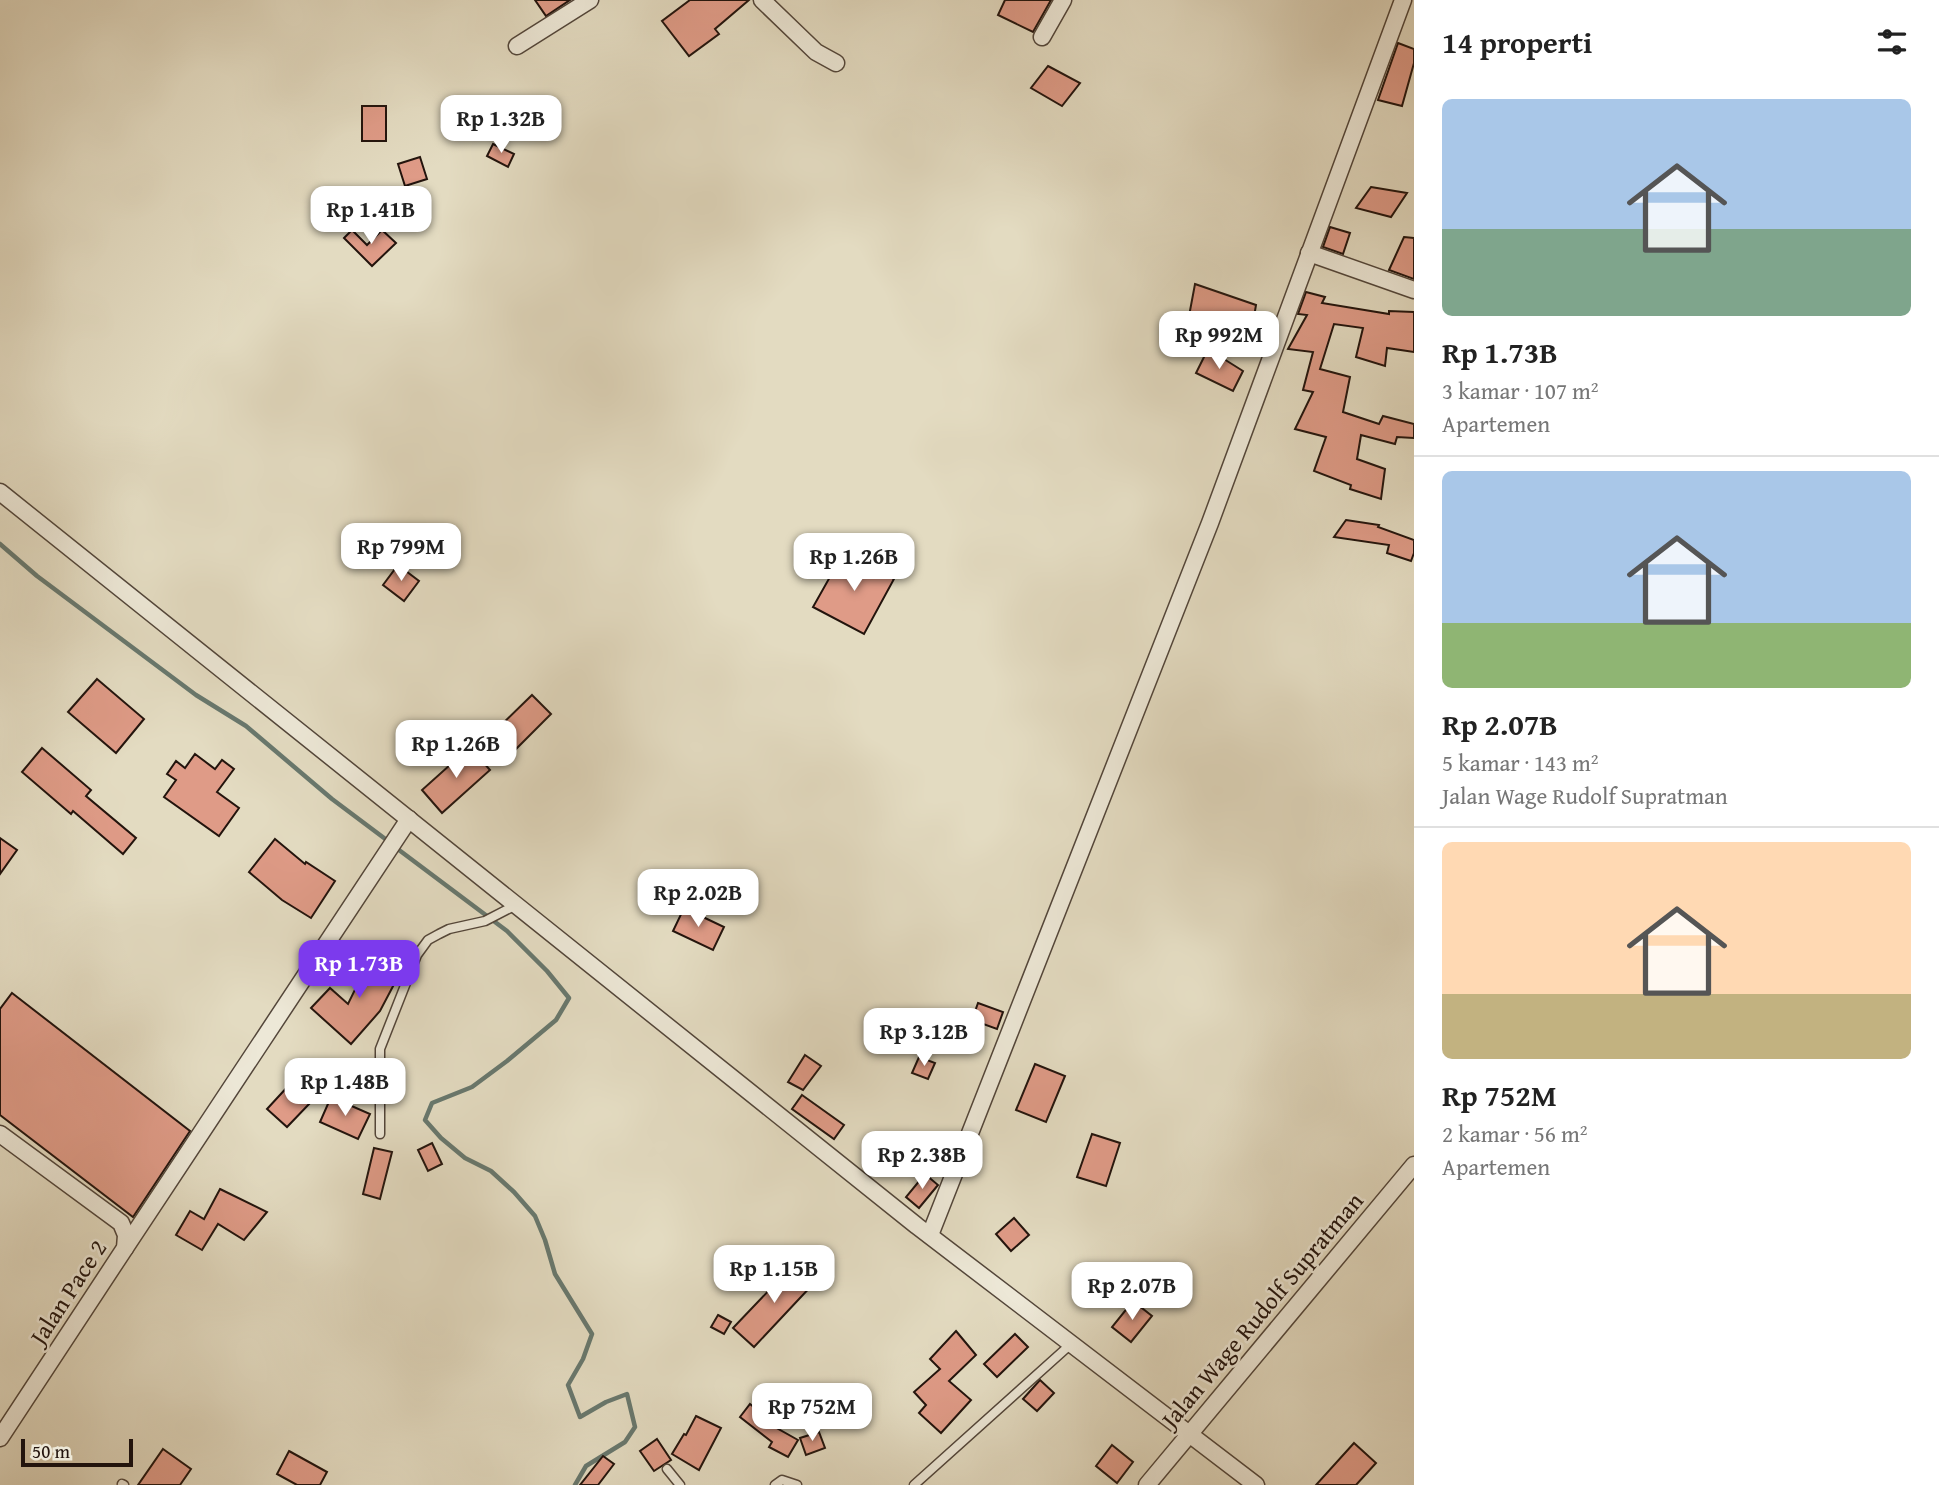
<!DOCTYPE html>
<html lang="id">
<meta charset="utf-8">
<style>
body{margin:0;font-family:"Gentium Book Plus",serif;background:#f2f2f2;color:#222;height:100vh;display:flex;flex-direction:column;font-size:26px;white-space:nowrap}
*{box-sizing:border-box;margin:0}
p{font-size:23px;color:#767676}
.icon{flex:none;width:38px;height:38px;fill:none;stroke:currentColor;stroke-width:2;stroke-linecap:round;stroke-linejoin:round}
.map{position:relative;flex:1;overflow:hidden}
.details{display:flex;flex-direction:column;background:#fff;width:525px}
.details>*{flex:none}
.scale{position:absolute;left:21px;bottom:18px;width:112px;box-sizing:border-box;padding-left:7px;border:4px solid #23140d;border-top:0;font-size:19px;line-height:24px;white-space:nowrap;color:#23140d;-webkit-text-stroke:5px #ede8d7;paint-order:stroke}
.price{position:absolute;translate:-50% -60px;padding:0 16px;border-radius:14px;background:#fff;color:#222;font-size:23px;line-height:46px;filter:drop-shadow(0 2px 4px #0008)}
.price::after{content:'';position:absolute;left:50%;top:42px;width:21px;height:16px;margin-left:-10px;background:inherit;clip-path:polygon(0 0,100% 0,50% 100%)}
.price.current{background:#7c3aed;color:#fff}
ul{padding:0;list-style:none}
li{display:grid;align-content:center;gap:14px;height:371px;padding:0 28px}
li+li{border-top:2px solid #e0e0e0}
li span{display:grid;place-items:center;height:217px;border-radius:10px;color:#555}
li>.icon{margin-inline-start:auto}
span .icon{width:126px;height:126px;fill:#fffc;stroke-width:1}
li b{font-size:30px}
h2{display:flex;justify-content:space-between;align-items:center;height:84px;padding:0 28px;font-size:30px}
main{display:flex;flex:1;min-height:0}
.map>svg:first-child{display:block}
.lines{fill:none;stroke-linecap:round;stroke-linejoin:round}
.stream{stroke:#68786e;stroke-width:4.5}
.building{fill:#df9b87;stroke:#23140d;stroke-width:2}
.service-casing{stroke:#53463a;stroke-width:11}
.minor-casing{stroke:#53463a;stroke-width:19}
.service{stroke:#ede8d7;stroke-width:8}
.minor{stroke:#ede8d7;stroke-width:16}
.labels{text-anchor:middle;dominant-baseline:central;stroke-width:5;stroke-linejoin:round;paint-order:stroke}
.street-label{font-size:24px;fill:#23140d;stroke:#ede8d7}
</style>
<main>
<div class="map">
<svg width="1414" height="1485" viewBox="0 0 1414 1485">
<rect width="100%" height="100%" fill="#e3dbc1"/>
<filter id="stains"><feTurbulence type="fractalNoise" baseFrequency=".00286" numOctaves="4"/><feColorMatrix values="0 0 0 0 .2 0 0 0 0 .09 0 0 0 0 .02 0 0 0 .5 -.17"/></filter>
<radialGradient id="worn" r=".72"><stop offset=".6" stop-color="#630" stop-opacity="0"/><stop offset="1" stop-color="#630" stop-opacity=".3"/></radialGradient>
<g class="lines">
<g class="stream">
<path d="M0,544l37,32 159,119 50,31 86,73 56,42"/>
<path d="M395,847l112,84 40,40 22,27 -13,22 -49,41 -35,26 -40,16 -7,17 16,18 24,20 26,13 23,21 21,24 10,24 10,34 37,60 -9,25 -15,26 12,32 26,-15 21,-8 8,33 -10,15 -39,24 -11,19"/>
</g>
</g>
<g class="building">
<path d="M535,0h35l-24,16z"/>
<path d="M690,0h59l-34,29 4,5 -30,22 -27,-35z"/>
<path d="M1005,0h46l-18,32 -35,-17z"/>
<path d="M1398,43l16,6v14l-12,43 -24,-6z"/>
<path d="M1048,66l32,17 -18,23 -31,-18z"/>
<rect x="362" y="106" width="24" height="35"/>
<path d="M493,144l21,10 -6,13 -21,-11z"/>
<path d="M420,157l7,22 -22,7 -7,-22z"/>
<path d="M1371,187l36,6 -16,24 -35,-9z"/>
<path d="M1330,227l20,6 -7,21 -20,-7z"/>
<path d="M352,230l15,15 15,-15 14,13 -24,23 -28,-28z"/>
<path d="M1404,237l10,1v41l-25,-9z"/>
<path d="M1195,284l61,21 -5,30 -62,-19z"/>
<path d="M1306,292l19,5 -3,6 67,11v-3l25,1v40l-27,-4 -2,18 -29,-9 7,-29 -29,-4 -14,45 30,8 -7,35 36,12 4,-8 31,8v14l-17,-1 -2,7 -34,-9 -4,24 28,10 -4,30 -31,-10 1,-4 -37,-14 12,-34 -31,-8 18,-37 -10,-2 10,-38 -25,-3 19,-34 -9,-1z"/>
<path d="M1208,349l35,22 -10,20 -37,-18z"/>
<path d="M1346,520l33,5 -1,2 36,13v13l-3,8 -24,-8 2,-8 -55,-8z"/>
<path d="M844,552l50,27 -30,55 -51,-27z"/>
<path d="M398,565l21,16 -15,20 -21,-16z"/>
<path d="M97,679l47,40 -28,34 -48,-41z"/>
<path d="M532,695l19,19 -36,36 -20,-19z"/>
<path d="M470,747l20,23 -48,43 -20,-23z"/>
<path d="M42,748l49,42 -5,6 50,42 -13,16 -50,-43 -2,3 -49,-42z"/>
<path d="M195,754l20,15 7,-9 12,9 -17,23 22,16 -20,28 -55,-39 12,-17 -9,-6 9,-13 9,7z"/>
<path d="M0,838l17,12 -17,24z"/>
<path d="M275,839l30,25 1,-2 29,19 -24,37 -29,-18 -33,-28z"/>
<path d="M684,908l40,19 -11,23 -40,-19z"/>
<path d="M373,953l28,18 -21,40 -29,33 -40,-36 19,-20 18,16z"/>
<path d="M12,993l178,138 -57,86 -133,-102v-106z"/>
<path d="M978,1003l25,9 -6,17 -25,-9z"/>
<path d="M805,1055l16,11 -18,24 -15,-8z"/>
<path d="M919,1057l16,6 -7,16 -16,-6z"/>
<path d="M1035,1064l30,12 -19,46 -30,-12z"/>
<path d="M291,1083l20,19 -24,25 -20,-18z"/>
<path d="M802,1095l42,30 -10,14 -42,-30z"/>
<path d="M331,1097l39,17 -12,25 -38,-17z"/>
<path d="M1092,1134l28,9 -14,43 -29,-9z"/>
<path d="M432,1143l10,21 -14,7 -10,-21z"/>
<path d="M374,1148l18,4 -12,47 -17,-5z"/>
<path d="M925,1174l13,11 -19,23 -13,-11z"/>
<path d="M220,1189l47,23 -23,28 -26,-16 -16,26 -26,-15 14,-24 14,8z"/>
<path d="M1014,1218l15,17 -18,16 -15,-17z"/>
<path d="M795,1263l20,19 -61,65 -21,-19z"/>
<path d="M1133,1301l19,15 -21,26 -19,-15z"/>
<path d="M718,1315l13,7 -7,12 -13,-7z"/>
<path d="M956,1331l20,24 -27,26 22,19 -30,33 -22,-20 7,-8 -12,-13 26,-23 -10,-10z"/>
<path d="M1015,1334l13,13 -31,30 -13,-13z"/>
<path d="M1040,1380l14,13 -17,18 -14,-12z"/>
<path d="M750,1404l26,21 -1,2 23,13 -10,17 -19,-10 3,-5 -32,-25z"/>
<path d="M696,1416l25,12 -22,42 -27,-16 12,-20 2,1z"/>
<path d="M819,1432l6,16 -19,7 -6,-17z"/>
<path d="M657,1439l14,21 -17,11 -14,-20z"/>
<path d="M1354,1443l22,20 -20,22h-40z"/>
<path d="M1112,1445l21,17 -16,21 -21,-17z"/>
<path d="M163,1449l28,20 -11,16h-42z"/>
<path d="M289,1451l38,21 -7,13h-23l-20,-11z"/>
<path d="M603,1456l11,8 -16,21h-18z"/>
</g>
<g class="lines">
<g class="service-casing">
<g id="service">
<path d="M380,1134v-85l37,-94 11,-15 11,-6 10,-5 36,-8 31,-16"/>
<path d="M667,1469l13,16"/>
<path d="M122,1484l2,1"/>
<path d="M775,1485l7,-5 15,5"/>
<path d="M914,1485l157,-141"/>
</g>
</g>
<g class="minor-casing">
<g id="minor">
<path d="M762,0l54,52 20,11"/>
<path d="M1042,37l21,-37"/>
<path d="M517,46l73,-46"/>
<path d="M1309,253l105,37"/>
<path d="M0,492l917,734 339,259"/>
<path d="M0,1134l121,89 5,12 -1,13 -125,190"/>
<path d="M930,1235l280,-712 193,-523"/>
<path d="M125,1248l284,-429"/>
<path d="M1147,1485l267,-320"/>
</g>
</g>
<use href="#service" class="service"/>
<use href="#minor" class="minor"/>
</g>
<g class="labels">
<g class="street-label">
<text transform="translate(68 1292) rotate(-57)">Jalan Pace 2</text>
<text transform="translate(1262 1310) rotate(-50)">Jalan Wage Rudolf Supratman</text>
</g>
</g>
<rect width="100%" height="100%" filter="url(#stains)"/>
<rect width="100%" height="100%" fill="url(#worn)"/>
</svg>
<div class="scale">50 m</div>
<b class="price" style="left:501px;top:155px">Rp 1.32B</b>
<b class="price" style="left:371px;top:246px">Rp 1.41B</b>
<b class="price" style="left:1219px;top:371px">Rp 992M</b>
<b class="price" style="left:401px;top:583px">Rp 799M</b>
<b class="price" style="left:854px;top:593px">Rp 1.26B</b>
<b class="price" style="left:456px;top:780px">Rp 1.26B</b>
<b class="price" style="left:698px;top:929px">Rp 2.02B</b>
<b class="price current" style="left:359px;top:1000px">Rp 1.73B</b>
<b class="price" style="left:924px;top:1068px">Rp 3.12B</b>
<b class="price" style="left:345px;top:1118px">Rp 1.48B</b>
<b class="price" style="left:922px;top:1191px">Rp 2.38B</b>
<b class="price" style="left:774px;top:1305px">Rp 1.15B</b>
<b class="price" style="left:1132px;top:1322px">Rp 2.07B</b>
<b class="price" style="left:812px;top:1443px">Rp 752M</b>
</div>
<section class="details">
<h2>14 properti<svg class="icon" aria-label="filters" viewBox="0 0 24 24"><path d="M4 7h16M4 17h16"/><circle cx="9" cy="7" r="2"/><circle cx="15" cy="17" r="2"/></svg></h2>
<ul>
<li><span style="background:linear-gradient(#a9c7e8 60%,#7fa58c 0)"><svg class="icon" aria-label="home" viewBox="0 0 24 24"><path d="M3 11l9-7 9 7M6 9v11h12V9"/></svg></span><div><b>Rp 1.73B</b><p>3 kamar · 107 m²</p><p>Apartemen</p></div></li>
<li><span style="background:linear-gradient(#a9c7e8 70%,#8fb573 0)"><svg class="icon" aria-label="home" viewBox="0 0 24 24"><path d="M3 11l9-7 9 7M6 9v11h12V9"/></svg></span><div><b>Rp 2.07B</b><p>5 kamar · 143 m²</p><p>Jalan Wage Rudolf Supratman</p></div></li>
<li><span style="background:linear-gradient(#ffd9b3 70%,#c2b280 0)"><svg class="icon" aria-label="home" viewBox="0 0 24 24"><path d="M3 11l9-7 9 7M6 9v11h12V9"/></svg></span><div><b>Rp 752M</b><p>2 kamar · 56 m²</p><p>Apartemen</p></div></li>
</ul>
</section>
</main>
